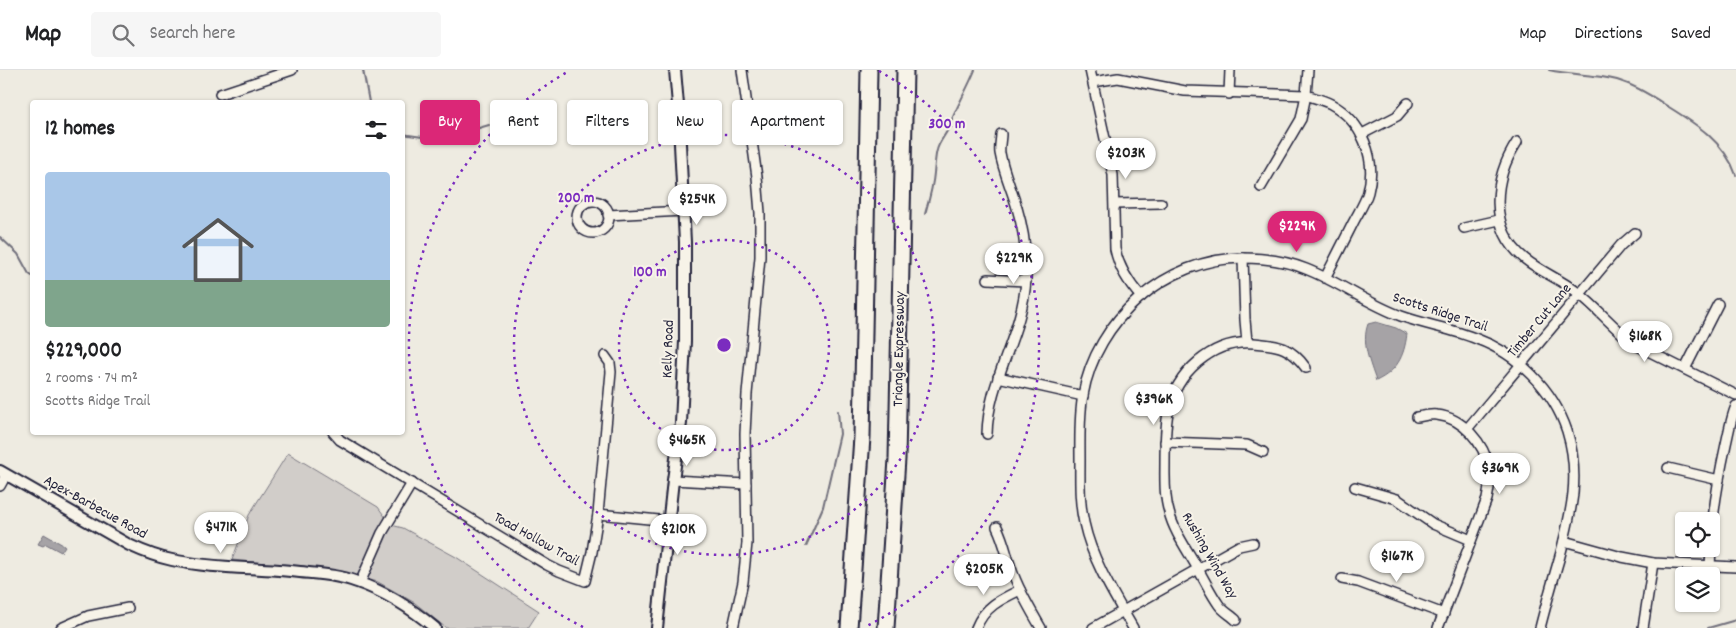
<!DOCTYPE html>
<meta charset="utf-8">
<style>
body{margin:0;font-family:Dekko,sans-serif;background:#f6f6f6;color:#202124;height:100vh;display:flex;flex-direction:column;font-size:19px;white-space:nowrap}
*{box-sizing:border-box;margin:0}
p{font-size:16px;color:#757577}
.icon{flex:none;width:28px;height:28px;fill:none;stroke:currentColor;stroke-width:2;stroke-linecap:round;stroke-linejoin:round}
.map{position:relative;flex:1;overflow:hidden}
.side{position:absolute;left:30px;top:30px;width:375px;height:335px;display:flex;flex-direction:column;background:#fff;border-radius:5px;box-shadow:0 1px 4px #0004}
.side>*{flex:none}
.hud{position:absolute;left:420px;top:30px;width:475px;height:45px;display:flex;gap:10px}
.buttons{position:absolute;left:1675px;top:442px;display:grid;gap:10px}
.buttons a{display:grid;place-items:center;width:45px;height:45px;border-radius:5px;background:#fff;box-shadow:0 1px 4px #0004;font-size:25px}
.price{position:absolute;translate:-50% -42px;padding:0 11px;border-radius:18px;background:#fff;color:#222;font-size:16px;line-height:32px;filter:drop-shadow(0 1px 2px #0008)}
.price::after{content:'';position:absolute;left:50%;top:30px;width:15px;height:11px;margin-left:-8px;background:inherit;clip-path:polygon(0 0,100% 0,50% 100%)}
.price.on{background:#db2777;color:#fff}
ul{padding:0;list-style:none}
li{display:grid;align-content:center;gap:10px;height:265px;padding:0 15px}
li+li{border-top:1px solid #e0e0e0}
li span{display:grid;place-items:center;height:155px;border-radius:5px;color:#555}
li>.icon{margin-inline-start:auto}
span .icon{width:90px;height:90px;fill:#fffc;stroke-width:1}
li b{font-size:21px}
h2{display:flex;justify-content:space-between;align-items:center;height:60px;padding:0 15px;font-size:21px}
.chip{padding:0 18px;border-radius:5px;background:#fff;box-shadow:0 1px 4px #0004;font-size:18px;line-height:45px}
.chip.on{background:#db2777;color:#fff}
header{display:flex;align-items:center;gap:30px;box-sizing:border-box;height:70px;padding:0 25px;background:#fff;border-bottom:1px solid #e0e0e0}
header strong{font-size:24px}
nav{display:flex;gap:28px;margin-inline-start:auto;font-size:18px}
.search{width:350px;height:45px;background:#f6f6f6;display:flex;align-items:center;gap:12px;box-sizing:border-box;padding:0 18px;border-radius:5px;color:#757577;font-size:19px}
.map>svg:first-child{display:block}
.green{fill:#d1cdc9;stroke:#7a7882}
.water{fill:#a6a3a6;stroke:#716f7b}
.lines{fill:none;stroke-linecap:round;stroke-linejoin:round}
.stream{stroke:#716f7b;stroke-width:2}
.minor-casing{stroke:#22223b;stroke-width:12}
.tertiary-casing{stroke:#22223b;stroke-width:14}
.motorway-casing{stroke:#22223b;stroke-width:19}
.minor{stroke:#f7f3e8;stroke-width:9}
.tertiary{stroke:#f7f3e8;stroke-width:10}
.motorway{stroke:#f7f3e8;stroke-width:15}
.ring{fill:none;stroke:#7b2cbf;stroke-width:2.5;stroke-dasharray:2.5 5}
.labels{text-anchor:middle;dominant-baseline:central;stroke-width:4;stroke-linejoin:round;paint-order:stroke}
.street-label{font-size:15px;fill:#22223b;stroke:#f7f3e8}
.centre{fill:#7b2cbf;stroke:#f7f3e8;stroke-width:2.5}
.ring-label{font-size:15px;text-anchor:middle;font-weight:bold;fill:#7b2cbf;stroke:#f7f3e8;stroke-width:4;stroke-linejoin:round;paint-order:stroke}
</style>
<header>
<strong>Map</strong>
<div class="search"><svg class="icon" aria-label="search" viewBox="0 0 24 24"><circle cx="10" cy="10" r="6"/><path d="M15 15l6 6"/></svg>Search here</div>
<nav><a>Map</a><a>Directions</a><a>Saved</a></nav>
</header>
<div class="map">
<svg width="1736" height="558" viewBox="0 0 1736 558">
<rect width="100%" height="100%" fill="#eeebe1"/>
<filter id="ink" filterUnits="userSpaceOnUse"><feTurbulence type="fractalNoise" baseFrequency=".02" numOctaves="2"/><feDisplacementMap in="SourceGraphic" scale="10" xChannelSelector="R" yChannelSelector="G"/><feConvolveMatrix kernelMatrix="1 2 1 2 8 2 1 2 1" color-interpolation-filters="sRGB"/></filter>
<g filter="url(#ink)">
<path class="green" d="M288,383l90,54 13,18 12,3 53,29 83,54 -11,17h-82l-31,-25 -37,-21 -49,-13 -97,-9 17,-45z"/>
<g class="water">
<path d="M1376,252l20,6 11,6c-3,23 -10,37 -31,47 -6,-18 -15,-38 -8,-57z"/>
<path d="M44,464l21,12 -4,6 -15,-8 -3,2 -5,-2z"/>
</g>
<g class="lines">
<g class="stream">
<path d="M363,0l6,32"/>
<path d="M1549,0c22,5 45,4 68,10 17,5 32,14 47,24 29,18 60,36 72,71"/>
<path d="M402,64l27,4 26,-3 34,-10"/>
<path d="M925,144c4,-14 8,-27 9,-41 1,-8 1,-16 3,-23 2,-8 8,-14 11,-21 7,-20 19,-39 27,-59"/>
<path d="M0,167l18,17 11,20 3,2"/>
<path d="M806,476l17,-39 17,-73 -2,-23"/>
<path d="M1708,558l28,-8"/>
</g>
<g class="minor-casing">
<g id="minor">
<path d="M1090,0l23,105 2,74c4,19 13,33 26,48"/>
<path d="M1093,12l25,-4 67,13 121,4c9,3 17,5 25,9 31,17 46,54 37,88 -3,11 -10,21 -15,31 -9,18 -18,36 -28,55"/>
<path d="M220,24l72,-24"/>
<path d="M1229,24l1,-24"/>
<path d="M1362,64l35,-18 11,-13"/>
<path d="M1517,72c-24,37 -29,87 8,117 16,13 35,20 52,33 21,16 37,37 59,53l100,50"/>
<path d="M1261,117l40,-68 5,-24 2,-25"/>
<circle cx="593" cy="147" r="16"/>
<path d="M1115,134l46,-1"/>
<path d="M608,145l75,-4"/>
<path d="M1464,158l35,-8"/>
<path d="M1243,188l2,62 2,22"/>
<path d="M988,209l38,2"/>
<path d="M1685,299l33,-65"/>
<path d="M998,307l85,19"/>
<path d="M1417,347c6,-1 13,-3 20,-2 26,3 47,28 52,53 2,11 0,21 -2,31l-49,129"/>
<path d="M1467,359l154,-184 14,-12"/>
<path d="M333,362l7,8 207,125 12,6 26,10 7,-29 6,-38 13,-142 -1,-9 -5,-7"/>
<path d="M987,364c1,-54 36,-100 39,-155 1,-24 -2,-48 -9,-71 -5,-18 -14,-37 -17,-55 -1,-7 1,-13 1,-19"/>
<path d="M1165,372l82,3 16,7"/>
<path d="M1668,398l51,12"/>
<path d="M673,410l73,4"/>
<path d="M0,416l6,-11"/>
<path d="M1355,417l42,12 36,25 38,16"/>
<path d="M598,444l71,7"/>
<path d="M997,457c8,16 10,32 17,49 7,18 17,35 27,52"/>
<path d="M1564,471l58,16 31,6 83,4"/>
<path d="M1711,472c2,-34 8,-66 15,-98 3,-13 5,-26 10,-38"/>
<path d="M1710,496l1,-17"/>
<path d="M1342,509l16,3 86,32"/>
<path d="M360,513l22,-50 30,-50"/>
<path d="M1236,550c-5,-5 -13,-9 -17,-15 -8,-11 -14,-24 -21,-36 -10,-18 -24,-37 -29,-57 -5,-16 -4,-33 -4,-49 0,-17 0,-34 3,-50 7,-39 44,-74 86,-70 25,2 37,4 52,25"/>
<path d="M61,558l27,-12 40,-8"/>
<path d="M733,558l10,-46 4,-39 -2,-109 2,-40 13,-137v-44l-3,-36 -15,-107"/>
<path d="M976,558c8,-21 25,-29 44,-38"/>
<path d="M1093,558l146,-82 14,-3"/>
<path d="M1133,558c-19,-33 -41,-68 -49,-105 -5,-22 -4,-42 -4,-64 0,-21 -1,-43 3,-64 13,-75 83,-137 160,-137 21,0 43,3 63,11 33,13 62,35 95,47 25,9 52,13 76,23 41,15 76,50 90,92 14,45 4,82 -7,125 -7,24 -14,48 -20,72"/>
<path d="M1643,558l10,-65"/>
</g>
</g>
<g class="tertiary-casing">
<g id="tertiary">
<path d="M0,401l129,74c13,6 28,12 43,15 42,9 86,7 128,12 19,2 39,3 57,10 29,10 54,26 78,46"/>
<path d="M657,558l16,-148 8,-57 4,-82v-99l-7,-137 -3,-35"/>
</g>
</g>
<g class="motorway-casing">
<g id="motorway">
<path d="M849,558l13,-191 7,-367"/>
<path d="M886,558l11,-169 8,-389"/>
</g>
</g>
<use href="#minor" class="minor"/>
<use href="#tertiary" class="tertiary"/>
<use href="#motorway" class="motorway"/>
</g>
</g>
<g class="ring">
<circle cx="724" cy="275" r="105"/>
<circle cx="724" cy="275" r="210"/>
<path d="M583 557A315 315 0 0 1 569 1M879 1A315 315 0 0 1 865 557"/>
</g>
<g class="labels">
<g class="street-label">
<text transform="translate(1440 243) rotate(18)">Scotts Ridge Trail</text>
<text transform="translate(1540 251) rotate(-50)">Timber Cut Lane</text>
<text transform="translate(669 279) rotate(-88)">Kelly Road</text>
<text transform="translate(900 279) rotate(-89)">Triangle Expressway</text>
<text transform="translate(95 438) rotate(29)">Apex-Barbecue Road</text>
<text transform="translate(536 470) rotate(29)">Toad Hollow Trail</text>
<text transform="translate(1209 486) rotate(60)">Rushing Wind Way</text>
</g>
</g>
<circle cx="724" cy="275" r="8" class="centre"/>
<g class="ring-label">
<text x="947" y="58">300 m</text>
<text x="576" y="132">200 m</text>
<text x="650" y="206">100 m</text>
</g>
</svg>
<div class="buttons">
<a><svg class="icon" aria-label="locate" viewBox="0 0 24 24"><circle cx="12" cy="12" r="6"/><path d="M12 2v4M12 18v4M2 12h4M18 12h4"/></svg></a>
<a><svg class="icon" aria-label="layers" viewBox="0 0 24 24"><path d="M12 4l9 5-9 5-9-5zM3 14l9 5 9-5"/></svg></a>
</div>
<b class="price" style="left:1126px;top:110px">$203K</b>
<b class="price" style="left:697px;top:156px">$254K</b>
<b class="price on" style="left:1297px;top:183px">$229K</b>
<b class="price" style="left:1014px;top:215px">$229K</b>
<b class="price" style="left:1645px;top:293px">$168K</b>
<b class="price" style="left:1154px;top:356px">$396K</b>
<b class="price" style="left:687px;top:397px">$465K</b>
<b class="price" style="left:1500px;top:425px">$369K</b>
<b class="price" style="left:221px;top:484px">$471K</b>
<b class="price" style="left:678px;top:486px">$210K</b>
<b class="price" style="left:1397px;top:513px">$167K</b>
<b class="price" style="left:984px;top:526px">$205K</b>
<div class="hud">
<a class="chip on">Buy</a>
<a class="chip">Rent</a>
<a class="chip">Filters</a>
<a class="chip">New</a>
<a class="chip">Apartment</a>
</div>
<section class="side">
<h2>12 homes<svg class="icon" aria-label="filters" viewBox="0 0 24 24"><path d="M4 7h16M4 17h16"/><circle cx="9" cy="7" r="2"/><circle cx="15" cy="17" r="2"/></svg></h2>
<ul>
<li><span style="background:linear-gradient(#a9c7e8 70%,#7fa58c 0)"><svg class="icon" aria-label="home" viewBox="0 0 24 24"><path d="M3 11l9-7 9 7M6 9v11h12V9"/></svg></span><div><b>$229,000</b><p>2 rooms · 74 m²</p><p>Scotts Ridge Trail</p></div></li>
</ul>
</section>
</div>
